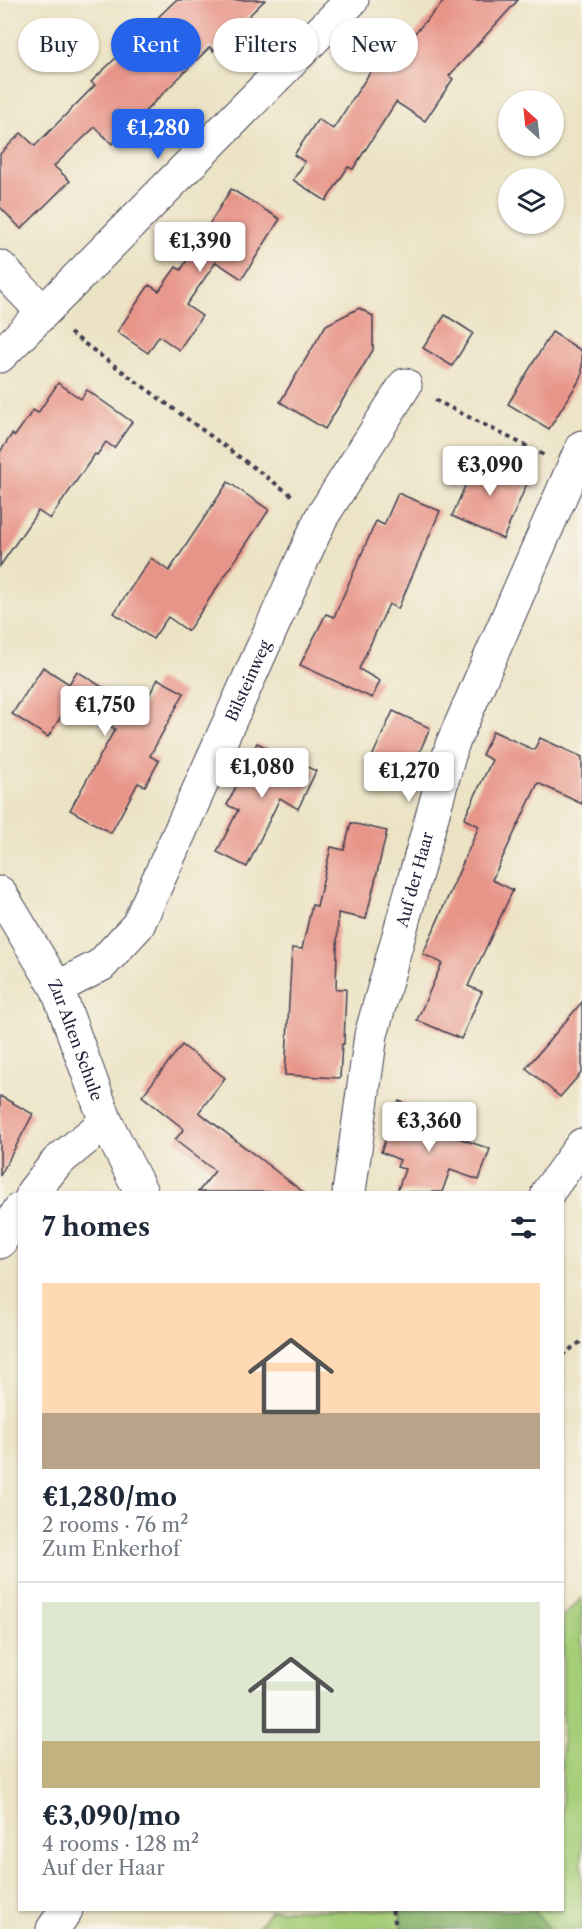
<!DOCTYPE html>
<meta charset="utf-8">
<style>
body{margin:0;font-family:"Libre Caslon Text",serif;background:#f6f6f7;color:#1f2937;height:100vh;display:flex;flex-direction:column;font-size:22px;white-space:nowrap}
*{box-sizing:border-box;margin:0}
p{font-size:20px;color:#747a83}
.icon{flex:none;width:33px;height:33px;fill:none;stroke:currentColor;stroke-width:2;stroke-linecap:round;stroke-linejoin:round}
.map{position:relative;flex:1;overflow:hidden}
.panel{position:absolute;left:18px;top:1191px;width:546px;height:720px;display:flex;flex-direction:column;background:#fff;border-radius:0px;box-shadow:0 2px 4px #0004}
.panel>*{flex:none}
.guide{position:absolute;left:18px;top:18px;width:546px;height:54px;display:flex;gap:12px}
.needle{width:39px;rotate:333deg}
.tools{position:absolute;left:498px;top:90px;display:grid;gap:12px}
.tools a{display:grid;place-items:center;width:66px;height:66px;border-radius:50%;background:#fff;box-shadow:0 2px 4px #0004;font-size:30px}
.price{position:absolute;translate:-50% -51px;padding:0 14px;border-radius:6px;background:#fff;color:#222;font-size:20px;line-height:39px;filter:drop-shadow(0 2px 3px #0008)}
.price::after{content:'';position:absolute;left:50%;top:36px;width:18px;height:14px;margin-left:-9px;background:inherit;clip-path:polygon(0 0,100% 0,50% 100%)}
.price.selected{background:#2563eb;color:#fff}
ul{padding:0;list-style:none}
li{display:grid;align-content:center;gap:12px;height:318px;padding:0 24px}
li+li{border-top:2px solid #e0e1e3}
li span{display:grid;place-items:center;height:186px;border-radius:0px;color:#555}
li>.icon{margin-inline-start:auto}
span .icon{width:108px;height:108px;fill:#fffc;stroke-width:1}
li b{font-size:26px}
h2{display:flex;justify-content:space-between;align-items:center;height:72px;padding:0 24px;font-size:26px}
.tag{padding:0 21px;border-radius:27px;background:#fff;box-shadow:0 2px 4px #0004;font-size:21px;line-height:54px}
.tag.selected{background:#2563eb;color:#fff}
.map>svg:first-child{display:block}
.green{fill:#a6ce79;stroke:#64785a;stroke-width:1.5}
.forest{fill:#84b169;stroke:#536a52;stroke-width:1.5}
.building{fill:#e89589}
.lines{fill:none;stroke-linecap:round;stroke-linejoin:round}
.minor-casing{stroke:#403f50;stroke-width:35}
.path{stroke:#403f50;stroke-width:4;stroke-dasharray:4.5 4.5;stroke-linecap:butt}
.minor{stroke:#fff;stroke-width:33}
.labels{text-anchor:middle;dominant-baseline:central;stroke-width:4.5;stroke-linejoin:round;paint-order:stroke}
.street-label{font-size:16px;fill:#22223b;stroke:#f7f3e8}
</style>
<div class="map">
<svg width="582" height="1929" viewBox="0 0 582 1929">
<rect width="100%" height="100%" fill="#f7f3e8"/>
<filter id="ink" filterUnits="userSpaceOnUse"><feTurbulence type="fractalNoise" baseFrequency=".0167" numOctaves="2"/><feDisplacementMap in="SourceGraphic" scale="12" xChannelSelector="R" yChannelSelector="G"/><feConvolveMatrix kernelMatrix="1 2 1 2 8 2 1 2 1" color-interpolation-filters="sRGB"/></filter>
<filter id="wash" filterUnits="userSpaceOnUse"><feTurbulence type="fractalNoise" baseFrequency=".008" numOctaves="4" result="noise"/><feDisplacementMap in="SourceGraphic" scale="24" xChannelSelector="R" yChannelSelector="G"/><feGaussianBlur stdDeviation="1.35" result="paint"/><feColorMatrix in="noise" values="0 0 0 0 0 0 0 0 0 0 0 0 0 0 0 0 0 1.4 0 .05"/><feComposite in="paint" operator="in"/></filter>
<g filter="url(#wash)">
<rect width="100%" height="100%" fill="#ece3c5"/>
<g class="green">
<path d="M582,1598v331h-32l-17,-19h29l1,-294z"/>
<path d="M271,1910h129l3,19h-147z"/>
</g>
<path class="forest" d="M400,1910h133l17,19h-147z"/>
<g id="blocks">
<g class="building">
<path d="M176,0h89l-52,51 -3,-4 -98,97 -17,-17 -41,39 16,15 -49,48 -21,-22v-53l21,-21 14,13 60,-61 -4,-3z"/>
<path d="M445,0h73l-69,76 4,3 -28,42 -29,-19 -43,67 -5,-2 -22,34 -33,-21 12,-18 -11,-7 24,-36 15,10 59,-90 11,7z"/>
<path d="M231,189l49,30 -38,60 -26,-17 -30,43 16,11 -23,34 -20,-14 -11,17 -31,-21 32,-47 10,6 17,-24 5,3z"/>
<path d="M359,308l14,8v34l-48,79 -45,-27 46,-77z"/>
<path d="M445,315l28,18 -21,33 -29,-18z"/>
<path d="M552,332l30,19v25l-33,53 -41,-25z"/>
<path d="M58,383l23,16 6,-9 45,32 -18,26 -8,-6 -9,13 -2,-1 -45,65 -12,-8 -38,55v-114l12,-18 3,2 18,-26 5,3z"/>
<path d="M478,456l51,23 -26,60 -51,-23z"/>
<path d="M228,482l41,28 -81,121 -20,-14 -15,22 -39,-26 37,-55 18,13z"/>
<path d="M398,493l42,18 -42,98 -9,-5 -30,65 21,12 -8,17 -72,-33 26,-51 8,3 42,-96 8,4z"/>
<path d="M43,667l26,17 8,-13 63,40 18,-32 26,14 -34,63 9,5 -14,25 -7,-3 -27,50 -41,-23 45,-81 -44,-28 -23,36 -36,-23z"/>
<path d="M393,711l37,17 -21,48 -38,-17z"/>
<path d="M493,731l41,19 6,-12 42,19v47l-44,-21 -46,97 21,10 -45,96 14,6 -21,47 -44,-19 25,-57 -19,-9 56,-128 -15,-7 28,-59 -10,-5z"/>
<path d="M257,743l59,28 -18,38 -18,-11 -33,69 -30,-15 21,-42 -11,-5z"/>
<path d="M351,823l36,8 -21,88 -28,-6 -2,76h10l-2,55h-2l-2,34 -55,-3 7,-127 10,1 10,-44 5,1 14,-59 13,3z"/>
<path d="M582,1002v70l-22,25 -34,-29z"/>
<path d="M182,1045l43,33 -26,34 104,80h-105l17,-21 -40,-31 9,-11 -42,-33z"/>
<path d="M0,1096l33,18 -33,62z"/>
<path d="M399,1101l27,10 -5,14 69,24 -11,31 -29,-10 -8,22h-45l8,-23 -8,-2 3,-7 -19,-8z"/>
</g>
</g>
</g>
<g filter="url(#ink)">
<use href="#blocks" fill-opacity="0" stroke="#403f50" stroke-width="1.5"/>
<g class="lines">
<g class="minor-casing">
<g id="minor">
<path d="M0,267l43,45"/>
<path d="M0,356l352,-356"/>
<path id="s1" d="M0,893l57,95 49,134 35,70"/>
<path id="s2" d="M57,988l44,-23 37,-40 183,-407 84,-133"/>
<path d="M33,1192l24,-30 49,-40"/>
<path id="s3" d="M349,1192l22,-157 81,-290 130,-298"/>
<path d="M548,1192l34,-47"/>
<path d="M0,1242l20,-33"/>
<path d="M53,1929l13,-19"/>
</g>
</g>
<g class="path">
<path d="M70,333l224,164"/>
<path d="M435,400l109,55"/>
<path d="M562,1355l20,-14"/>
<path d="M392,1910l5,19"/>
</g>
<use href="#minor" class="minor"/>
</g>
</g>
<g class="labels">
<g class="street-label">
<text stroke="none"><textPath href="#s2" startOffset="372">Bilsteinweg</textPath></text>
<text stroke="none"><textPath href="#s3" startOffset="320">Auf der Haar</textPath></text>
<text stroke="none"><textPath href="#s1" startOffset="166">Zur Alten Schule</textPath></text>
</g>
</g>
</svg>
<div class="tools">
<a><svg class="needle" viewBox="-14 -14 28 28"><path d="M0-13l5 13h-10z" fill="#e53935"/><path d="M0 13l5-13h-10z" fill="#747a83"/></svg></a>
<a><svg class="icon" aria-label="layers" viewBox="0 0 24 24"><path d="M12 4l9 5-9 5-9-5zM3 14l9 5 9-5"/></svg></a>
</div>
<b class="price selected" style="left:158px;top:160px">€1,280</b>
<b class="price" style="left:200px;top:273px">€1,390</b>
<b class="price" style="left:490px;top:497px">€3,090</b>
<b class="price" style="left:105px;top:737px">€1,750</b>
<b class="price" style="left:262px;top:799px">€1,080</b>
<b class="price" style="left:409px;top:803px">€1,270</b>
<b class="price" style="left:429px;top:1153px">€3,360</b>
<div class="guide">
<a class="tag">Buy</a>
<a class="tag selected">Rent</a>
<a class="tag">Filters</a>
<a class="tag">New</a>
</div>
<section class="panel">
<h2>7 homes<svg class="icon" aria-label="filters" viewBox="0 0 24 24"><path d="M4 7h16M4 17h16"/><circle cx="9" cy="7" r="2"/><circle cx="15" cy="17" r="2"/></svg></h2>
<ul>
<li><span style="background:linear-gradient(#ffd9b3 70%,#b9a48a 0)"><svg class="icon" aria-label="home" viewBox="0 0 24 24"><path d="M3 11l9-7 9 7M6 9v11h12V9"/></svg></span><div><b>€1,280/mo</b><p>2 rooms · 76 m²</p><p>Zum Enkerhof</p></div></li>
<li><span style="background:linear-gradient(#dfe7d0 75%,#c2b280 0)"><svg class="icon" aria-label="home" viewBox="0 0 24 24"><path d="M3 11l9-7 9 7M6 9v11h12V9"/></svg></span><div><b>€3,090/mo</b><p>4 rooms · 128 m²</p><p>Auf der Haar</p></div></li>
</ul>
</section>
</div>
